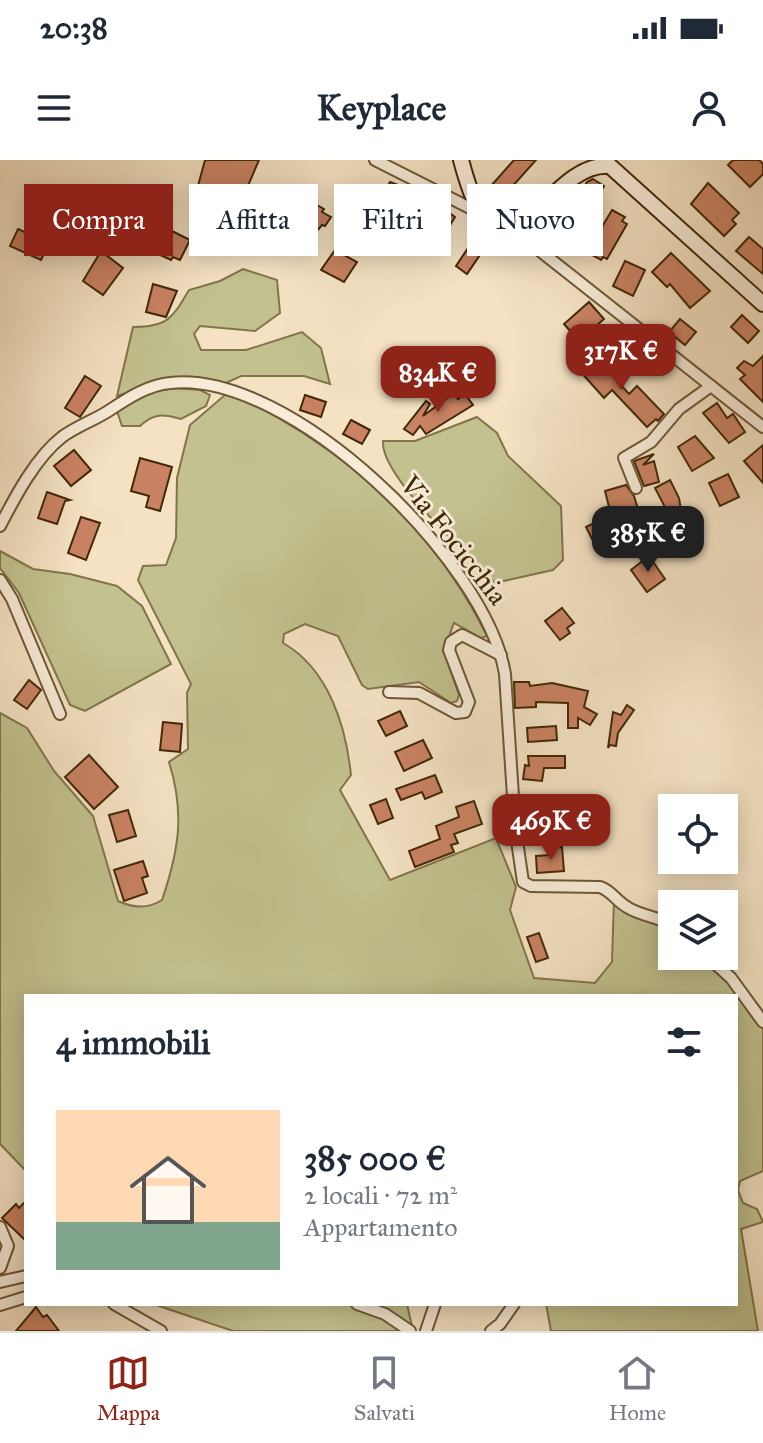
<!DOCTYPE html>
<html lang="it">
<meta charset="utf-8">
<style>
body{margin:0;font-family:"IM FELL Great Primer",serif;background:#f6f6f7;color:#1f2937;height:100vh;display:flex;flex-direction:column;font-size:30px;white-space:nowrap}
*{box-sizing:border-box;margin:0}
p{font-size:26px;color:#747a83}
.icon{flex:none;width:44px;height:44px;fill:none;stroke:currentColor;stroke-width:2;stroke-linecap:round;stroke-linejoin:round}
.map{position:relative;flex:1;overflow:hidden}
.drawer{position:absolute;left:24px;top:834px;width:714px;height:312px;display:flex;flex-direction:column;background:#fff;border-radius:0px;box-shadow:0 4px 20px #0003}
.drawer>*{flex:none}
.banner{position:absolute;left:24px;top:24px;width:716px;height:72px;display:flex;gap:16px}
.controls{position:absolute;left:658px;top:634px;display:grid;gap:16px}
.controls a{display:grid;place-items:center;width:80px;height:80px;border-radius:0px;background:#fff;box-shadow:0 4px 20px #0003;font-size:40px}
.price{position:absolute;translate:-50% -68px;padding:0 18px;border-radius:16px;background:#8f2418;color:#fff;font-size:26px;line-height:52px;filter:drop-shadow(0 2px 4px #0008)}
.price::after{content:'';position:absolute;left:50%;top:48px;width:24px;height:18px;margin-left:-12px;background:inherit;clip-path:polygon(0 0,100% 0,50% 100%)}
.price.current{background:#222;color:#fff}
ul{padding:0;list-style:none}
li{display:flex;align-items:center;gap:24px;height:200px;padding:0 32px}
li+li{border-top:2px solid #e0e1e3}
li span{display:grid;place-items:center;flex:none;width:224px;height:160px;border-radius:0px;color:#555}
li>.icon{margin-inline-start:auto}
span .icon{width:96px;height:96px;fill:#fffc;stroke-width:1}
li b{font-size:34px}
h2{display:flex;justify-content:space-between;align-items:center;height:96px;padding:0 32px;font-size:34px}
.pill{padding:0 28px;border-radius:0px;background:#fff;box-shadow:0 4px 20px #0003;font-size:28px;line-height:72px}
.pill.current{background:#8f2418;color:#fff}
.status{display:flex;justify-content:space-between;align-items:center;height:56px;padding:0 40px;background:#fff;direction:ltr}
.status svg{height:22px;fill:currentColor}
header{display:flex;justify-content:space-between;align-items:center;height:104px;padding:0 32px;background:#fff;font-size:36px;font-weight:700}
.menu{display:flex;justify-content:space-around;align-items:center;height:112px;border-top:2px solid #e0e1e3;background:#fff;font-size:22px;color:#747a83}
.menu a{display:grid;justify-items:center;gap:4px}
.menu .current{color:#8f2418}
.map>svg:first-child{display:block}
.green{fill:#c2c18f;stroke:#82754a;stroke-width:2}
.building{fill:#c98263;stroke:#412906;stroke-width:2}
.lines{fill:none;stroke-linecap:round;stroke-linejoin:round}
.minor-casing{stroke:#6e5735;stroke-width:14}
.secondary-casing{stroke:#412906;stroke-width:18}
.minor{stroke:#f8ecd8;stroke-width:10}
.secondary{stroke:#f8ecd8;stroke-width:14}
.labels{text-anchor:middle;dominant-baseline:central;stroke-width:6;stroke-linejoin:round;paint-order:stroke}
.street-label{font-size:28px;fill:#412906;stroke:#f8ecd8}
</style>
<div class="status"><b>20:38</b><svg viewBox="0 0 49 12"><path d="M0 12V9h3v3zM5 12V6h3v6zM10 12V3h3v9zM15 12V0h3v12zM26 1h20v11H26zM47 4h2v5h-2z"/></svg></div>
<header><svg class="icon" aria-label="menu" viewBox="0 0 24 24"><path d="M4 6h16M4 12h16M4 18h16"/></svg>Keyplace<svg class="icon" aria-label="person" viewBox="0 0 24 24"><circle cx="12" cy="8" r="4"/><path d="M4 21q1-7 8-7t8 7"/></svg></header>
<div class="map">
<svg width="763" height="1171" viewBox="0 0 763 1171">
<rect width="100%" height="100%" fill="#f4e2c3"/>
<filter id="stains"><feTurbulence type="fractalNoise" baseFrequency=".0025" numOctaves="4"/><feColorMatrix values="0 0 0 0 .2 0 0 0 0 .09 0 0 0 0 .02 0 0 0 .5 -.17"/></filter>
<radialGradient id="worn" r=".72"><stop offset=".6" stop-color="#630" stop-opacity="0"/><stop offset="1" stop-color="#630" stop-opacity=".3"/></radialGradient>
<g class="green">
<path d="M243,109l34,11 3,33 -25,18 -55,-5 -6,8 7,16h45l56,-18 19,16 9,36 -26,-8h-63l-17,8 -24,-5h-32l-51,17 16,-69c34,0 39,-8 56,-37l31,-9z"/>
<path d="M173,228l27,2 10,5 -4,11 -25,13c-18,-5 -27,-6 -41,7h-18l-5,-15 30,-18z"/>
<path d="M226,234c29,9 51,23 77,39 78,50 143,119 184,203l-6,2 -27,-15c-13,30 -5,42 5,72l-2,6 -6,2 -32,-21 -51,7 -6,-4 -24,-49 -33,-12 -21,10 -1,9c46,26 63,84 68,132l-11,15 50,90 106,-42 20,49 -6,23 24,68 61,5 17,-21 2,-64 44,22 14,11v25h29l29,27 33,44v144l-23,10 -2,9 5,13 14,6 6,13 -22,7 17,102h-207l-5,-27h190v-308h-710v175l-26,-27v-431l27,15 27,43 39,45 25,85c15,7 30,8 44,-1 17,-50 23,-87 7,-138l19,-13 -1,-56 4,-9 -53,-104 5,-14 23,-1 10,-27 1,-60 13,-53z"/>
<path d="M477,257l20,16 11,23 53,50 2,54 -10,10 -58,13c-26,-27 -115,-107 -112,-142h32z"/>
<path d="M0,391l33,18 37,5 47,12 25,20 29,58 -86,47 -15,-6 -51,-112 -19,-25z"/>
<path d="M153,1144h254l6,27h-180z"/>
</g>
<g class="building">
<path d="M205,0h54l-17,40 -28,-12 -16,-2z"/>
<path d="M514,0h22l-34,38 -12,-11z"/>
<path d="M733,0h26l4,4v10l-13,13 -22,-22z"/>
<path d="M593,19l11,7 -12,21 -15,-8 10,-17z"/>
<path d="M390,22l27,10 -9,18 -26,-14z"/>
<path d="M708,23l31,30 -7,7 4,4 -12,12 -33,-32z"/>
<path d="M297,34l27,15 -2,3 9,5 -6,9 -3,-1 -5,6 -29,-19z"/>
<path d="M440,46l15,11 -22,36 -15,-12 -4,6 -14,-11 14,-18 11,9z"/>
<path d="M612,50l13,7 -3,4 5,3 -20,35 -4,-2 -2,3 -14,-8z"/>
<path d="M555,53l26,14 -12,20 -14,-8 3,-7 -10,-6z"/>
<path d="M371,64l18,10 -12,20 -18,-11z"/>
<path d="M18,69l31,14 -8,17 -31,-14z"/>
<path d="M170,70l20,10 -10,20 -7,-3 -2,3 -13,-6z"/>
<path d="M749,77l14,12v25l-27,-23z"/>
<path d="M472,82l12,7 -17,25 -11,-8z"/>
<path d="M335,90l22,12 -13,20 -23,-12z"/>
<path d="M101,91l22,17 -20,27 -20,-14z"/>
<path d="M671,93l39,38 -20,17 -20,-24 -3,3 -15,-15z"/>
<path d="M625,101l20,9 -12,26 -20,-10z"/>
<path d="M153,124l24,7 -11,26 -20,-5z"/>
<path d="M589,142l15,17 -25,22 -15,-17z"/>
<path d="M742,155l17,16 -11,12 -17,-16z"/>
<path d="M680,159l16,13 -11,13 -16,-13z"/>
<path d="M639,179l20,17 -12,14 -20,-18z"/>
<path d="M595,196l34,38 8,-8 27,28 -6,7 -2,-2 -9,8 -35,-37 -8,8 -25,-28z"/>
<path d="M763,196v46l-23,-23 5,-4 -8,-7 7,-7 9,5z"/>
<path d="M85,216l16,10 -21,31 -15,-9z"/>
<path d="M454,233l4,6 7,-5 8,11 -47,29 -6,-8 -7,9 -9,-6 22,-28 4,3 -7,12z"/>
<path d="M305,235l21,7 -5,15 -21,-7z"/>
<path d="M717,243l10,15 6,-4 12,18 -16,11 -26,-30z"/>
<path d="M351,260l19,10 -8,14 -19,-10z"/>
<path d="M695,276l19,22 -22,13 -14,-24z"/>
<path d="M763,285v38l-19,-22z"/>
<path d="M74,290l17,20 -20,16 -17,-20z"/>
<path d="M654,294l-11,11 11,-4 5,21 -15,4 -10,-25z"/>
<path d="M140,298l32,9 -12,44 -14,-4 3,-11 -18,-5z"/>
<path d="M728,314l11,23 -19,9 -11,-23z"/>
<path d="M670,320l9,18 5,30 -23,4 -4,-20 10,-1 -12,-23z"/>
<path d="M626,325l8,11 4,13 -8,2 10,21 -21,9 -3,-8 -22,10 -8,-16 25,-12 -6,-24z"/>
<path d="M47,332l23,8 -5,1 -8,23 -19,-6z"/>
<path d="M81,357l19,6 -14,37 -18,-7z"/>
<path d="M649,396l16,23 -18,13 -16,-22z"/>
<path d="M562,448l12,15 -7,5 3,5 -10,7 -15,-19z"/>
<path d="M29,520l12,10 -14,19 -13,-9z"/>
<path d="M514,522h15l1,4 22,-3 36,8 -4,16 13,7 -7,11 -12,-7v10h-10v-25l-32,-1v5l-21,1z"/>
<path d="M627,545l7,5 -16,23 -2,13 -6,-1 -2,3 5,-36 8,3z"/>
<path d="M400,551l7,15 -21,10 -8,-15z"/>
<path d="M163,562l19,2 -2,28 -20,-2z"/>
<path d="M556,566l1,14 -29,2 -1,-14z"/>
<path d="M423,580l9,18 -28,13 -9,-19z"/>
<path d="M89,595l29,32 -24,22 -29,-32z"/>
<path d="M528,596h37v12h-21l-2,13 -19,-2 2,-14 4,1z"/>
<path d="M435,615l7,17 -17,7 -3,-7 -21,8 -5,-11z"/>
<path d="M592,638l2,28 -22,2 -1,-13h9l-2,-16z"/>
<path d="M386,639l7,19 -15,6 -8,-19z"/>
<path d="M474,641l8,23 -28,10 4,9 -7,2 3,7 -39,15 -6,-16 31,-12 -4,-13 23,-9 -3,-10z"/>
<path d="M128,650l8,26 -19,6 -8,-27z"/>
<path d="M562,687l2,24 -27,2 -1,-17 14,-1v-7z"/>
<path d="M143,701l5,15 -6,2 5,15 -23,8 -10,-31z"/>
<path d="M539,773l9,25 -12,4 -9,-25z"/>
<path d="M26,1041v40l-24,-23 14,-14 3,4z"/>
<path d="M36,1147l7,10 4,-2 12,16h-43z"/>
</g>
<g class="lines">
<g class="minor-casing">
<g id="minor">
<path d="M375,0l103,52"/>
<path d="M511,68l252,199"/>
<path d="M636,328l-12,-30 27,-16 28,-33 32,-23"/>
<path d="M0,366c15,-29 36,-69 62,-89 15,-11 33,-17 48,-27 18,-12 38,-25 60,-27 120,-14 317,179 335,291l10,153 8,55 8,4 69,1c12,4 16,14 27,20 13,9 30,9 45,18"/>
<path d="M0,420l12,19 48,115"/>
<path d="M389,532l30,1 37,20 9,-1 4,-10 -20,-52 2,-8 11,-7 39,20"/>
<path d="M707,796l24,22 32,44"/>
<path d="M0,1067l8,19 -8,22"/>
<path d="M0,1122l26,-6"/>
<path d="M114,1144l47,27"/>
<path d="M357,1144l28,10 25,17"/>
<path d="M0,1145l26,-8"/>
<path d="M426,1171l9,-27"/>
<path d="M491,1171l9,-7 14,-20"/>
</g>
</g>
<g class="secondary-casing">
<path id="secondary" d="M461,0c43,161 80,0 149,6l153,138"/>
</g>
<use href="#minor" class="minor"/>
<use href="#secondary" class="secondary"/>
</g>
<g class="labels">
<g class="street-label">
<text transform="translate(454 380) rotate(52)">Via Focicchia</text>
</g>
</g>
<rect width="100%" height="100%" filter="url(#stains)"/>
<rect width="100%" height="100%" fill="url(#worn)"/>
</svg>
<div class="controls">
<a><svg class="icon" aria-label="locate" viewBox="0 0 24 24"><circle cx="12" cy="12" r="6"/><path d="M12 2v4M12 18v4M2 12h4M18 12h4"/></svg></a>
<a><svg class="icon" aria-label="layers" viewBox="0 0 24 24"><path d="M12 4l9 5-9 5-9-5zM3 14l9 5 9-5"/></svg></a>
</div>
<b class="price" style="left:621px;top:232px">317K €</b>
<b class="price" style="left:438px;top:254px">834K €</b>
<b class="price current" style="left:648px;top:414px">385K €</b>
<b class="price" style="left:551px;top:702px">469K €</b>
<div class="banner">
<a class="pill current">Compra</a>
<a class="pill">Affitta</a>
<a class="pill">Filtri</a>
<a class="pill">Nuovo</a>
</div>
<section class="drawer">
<h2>4 immobili<svg class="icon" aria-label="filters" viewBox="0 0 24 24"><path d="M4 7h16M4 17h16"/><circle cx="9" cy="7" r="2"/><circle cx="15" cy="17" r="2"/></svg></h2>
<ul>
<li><span style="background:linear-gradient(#ffd9b3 70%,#7fa58c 0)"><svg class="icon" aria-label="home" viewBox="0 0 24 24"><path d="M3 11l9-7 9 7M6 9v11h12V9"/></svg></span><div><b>385 000 €</b><p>2 locali · 72 m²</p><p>Appartamento</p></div></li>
</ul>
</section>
</div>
<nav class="menu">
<a class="current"><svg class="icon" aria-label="map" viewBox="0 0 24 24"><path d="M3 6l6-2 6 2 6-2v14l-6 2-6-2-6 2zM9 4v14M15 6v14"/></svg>Mappa</a>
<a><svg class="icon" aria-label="saved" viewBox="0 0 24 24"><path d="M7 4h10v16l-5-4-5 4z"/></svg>Salvati</a>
<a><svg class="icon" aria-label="home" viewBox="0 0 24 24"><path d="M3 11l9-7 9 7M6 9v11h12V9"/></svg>Home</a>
</nav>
